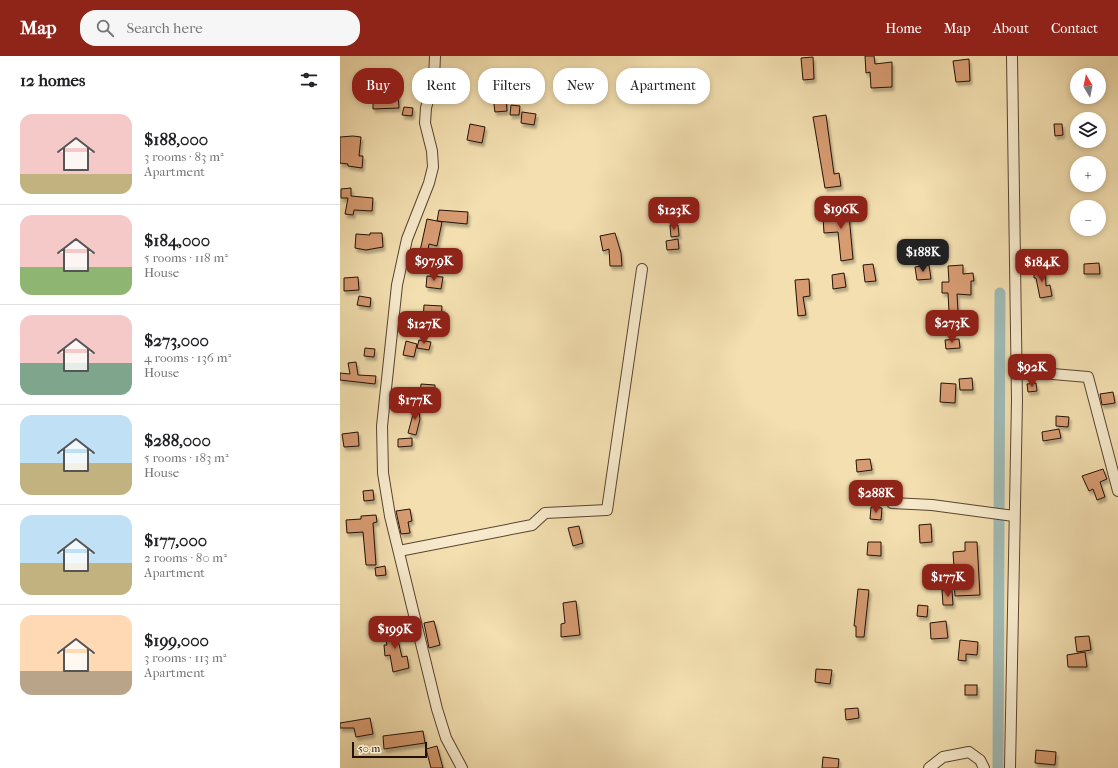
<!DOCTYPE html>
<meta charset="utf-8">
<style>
body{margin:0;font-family:"IM FELL French Canon",serif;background:#f6f6f6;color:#202124;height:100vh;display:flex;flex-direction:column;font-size:15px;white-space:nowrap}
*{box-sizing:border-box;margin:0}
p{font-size:13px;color:#757577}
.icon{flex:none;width:22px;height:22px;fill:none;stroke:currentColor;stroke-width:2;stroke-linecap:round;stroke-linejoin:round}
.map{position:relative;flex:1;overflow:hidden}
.sheet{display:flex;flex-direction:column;background:#fff;width:340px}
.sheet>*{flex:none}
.guide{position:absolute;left:12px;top:12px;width:380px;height:36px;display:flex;gap:8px}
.needle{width:26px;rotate:350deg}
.controls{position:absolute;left:730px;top:12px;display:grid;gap:8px}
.controls a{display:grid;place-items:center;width:36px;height:36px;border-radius:50%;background:#fff;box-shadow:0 2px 6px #0003;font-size:20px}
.scale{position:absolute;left:12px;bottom:10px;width:75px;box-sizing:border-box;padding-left:4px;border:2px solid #231105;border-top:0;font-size:11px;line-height:14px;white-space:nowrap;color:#231105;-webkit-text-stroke:3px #f7eacc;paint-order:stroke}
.price{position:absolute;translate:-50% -34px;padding:0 9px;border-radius:8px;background:#8f2418;color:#fff;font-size:13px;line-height:26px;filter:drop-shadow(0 1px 2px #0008)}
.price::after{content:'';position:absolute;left:50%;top:24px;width:12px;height:9px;margin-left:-6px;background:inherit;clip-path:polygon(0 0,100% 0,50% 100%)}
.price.active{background:#222;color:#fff}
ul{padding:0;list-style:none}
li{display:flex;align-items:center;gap:12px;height:100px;padding:0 20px}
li+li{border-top:1px solid #e0e0e0}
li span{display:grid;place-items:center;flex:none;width:112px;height:80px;border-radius:12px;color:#555}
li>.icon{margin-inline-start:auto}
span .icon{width:48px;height:48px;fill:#fffc;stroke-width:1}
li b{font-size:17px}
h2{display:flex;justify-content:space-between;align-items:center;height:48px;padding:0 20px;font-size:17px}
.pill{padding:0 14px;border-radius:16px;background:#fff;box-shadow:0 2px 6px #0003;font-size:14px;line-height:36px}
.pill.active{background:#8f2418;color:#fff}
header{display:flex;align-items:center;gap:24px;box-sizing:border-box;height:56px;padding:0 20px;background:#8f2418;color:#fff}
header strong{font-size:19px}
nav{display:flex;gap:22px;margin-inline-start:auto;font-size:14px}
.search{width:280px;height:36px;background:#f6f6f6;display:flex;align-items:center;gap:10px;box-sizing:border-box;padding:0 14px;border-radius:16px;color:#757577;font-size:15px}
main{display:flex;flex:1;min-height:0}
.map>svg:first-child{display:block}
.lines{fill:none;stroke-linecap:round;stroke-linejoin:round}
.canal{stroke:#9fbab5;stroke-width:11}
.building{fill:#d79b72;stroke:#231105;filter:url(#shadow)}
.minor-casing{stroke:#574430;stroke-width:12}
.minor{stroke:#f7eacc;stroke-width:10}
</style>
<header>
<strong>Map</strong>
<div class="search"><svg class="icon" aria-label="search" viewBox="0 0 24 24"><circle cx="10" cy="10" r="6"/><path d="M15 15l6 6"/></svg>Search here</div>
<nav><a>Home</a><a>Map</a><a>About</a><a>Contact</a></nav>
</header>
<main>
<section class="sheet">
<h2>12 homes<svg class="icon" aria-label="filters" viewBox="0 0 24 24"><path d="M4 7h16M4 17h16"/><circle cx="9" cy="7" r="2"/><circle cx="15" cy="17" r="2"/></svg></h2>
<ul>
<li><span style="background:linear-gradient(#f6c9c9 75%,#c2b280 0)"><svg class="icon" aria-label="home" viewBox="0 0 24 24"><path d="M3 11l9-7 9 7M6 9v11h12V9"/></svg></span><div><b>$188,000</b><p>3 rooms · 83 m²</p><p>Apartment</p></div></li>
<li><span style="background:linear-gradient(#f6c9c9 65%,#8fb573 0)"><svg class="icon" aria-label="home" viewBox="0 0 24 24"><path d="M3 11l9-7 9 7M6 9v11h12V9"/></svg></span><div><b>$184,000</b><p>5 rooms · 118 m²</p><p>House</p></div></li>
<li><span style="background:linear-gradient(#f6c9c9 60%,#7fa58c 0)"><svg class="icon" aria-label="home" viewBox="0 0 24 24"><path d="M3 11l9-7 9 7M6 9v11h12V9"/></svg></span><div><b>$273,000</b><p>4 rooms · 136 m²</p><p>House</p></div></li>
<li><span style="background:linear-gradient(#bfe0f5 60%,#c2b280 0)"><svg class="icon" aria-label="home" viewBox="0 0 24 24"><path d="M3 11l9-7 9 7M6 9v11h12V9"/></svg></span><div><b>$288,000</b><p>5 rooms · 183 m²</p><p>House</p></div></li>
<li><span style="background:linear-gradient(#bfe0f5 60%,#c2b280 0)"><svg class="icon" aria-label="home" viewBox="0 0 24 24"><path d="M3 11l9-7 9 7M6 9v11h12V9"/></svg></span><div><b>$177,000</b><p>2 rooms · 80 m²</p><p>Apartment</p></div></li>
<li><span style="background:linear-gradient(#ffd9b3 70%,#b9a48a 0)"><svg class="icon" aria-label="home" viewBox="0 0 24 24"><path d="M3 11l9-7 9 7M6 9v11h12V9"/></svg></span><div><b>$199,000</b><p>3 rooms · 113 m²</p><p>Apartment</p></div></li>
</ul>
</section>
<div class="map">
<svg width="778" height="712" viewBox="0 0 778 712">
<defs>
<filter id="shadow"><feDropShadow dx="2" dy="3.5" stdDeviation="1" flood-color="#0004"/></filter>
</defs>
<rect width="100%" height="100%" fill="#f3dfb0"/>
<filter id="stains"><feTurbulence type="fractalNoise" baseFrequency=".005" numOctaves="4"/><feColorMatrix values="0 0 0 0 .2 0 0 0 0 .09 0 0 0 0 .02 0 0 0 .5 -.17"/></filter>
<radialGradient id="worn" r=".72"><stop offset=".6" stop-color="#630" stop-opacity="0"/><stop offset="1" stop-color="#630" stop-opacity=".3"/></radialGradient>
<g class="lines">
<path class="canal" d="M658,712l2,-475"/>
</g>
<g class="building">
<path d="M525,0h9l1,8 17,-2v25l-21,1 -1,-16 -4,1z"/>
<path d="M473,1l1,22 -11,1 -2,-22z"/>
<path d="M629,3l1,22 -14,1 -3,-21z"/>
<path d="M58,38l1,14 -26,1v-13z"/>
<path d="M166,40l1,15 -12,1 -2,-15z"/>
<path d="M171,49l9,1 -1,9h-9z"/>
<path d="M64,51l9,1 -1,8 -10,-1z"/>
<path d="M182,56l14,2 -2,11 -13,-2z"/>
<path d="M486,59l8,59 5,-1 2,13 -16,2 -12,-71z"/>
<path d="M130,68l15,3 -3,16 -15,-3z"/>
<path d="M714,68h8l1,11 -8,1z"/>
<path d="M13,80l8,1 -2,19h4l-1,12 -14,-2v-2l-8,-1v-26z"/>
<path d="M11,132v8l22,2 -1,13 -18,-1 -1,5 -8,-1 3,-16h-7v-9z"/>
<path d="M508,148l5,55 -12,2 -3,-29 -14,1 -1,-16 14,-2 -1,-9z"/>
<path d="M99,154l29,2 -1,12 -30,-3z"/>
<path d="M87,163l15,3 -5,24 -8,-2 -3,18 -12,-1 1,-11 5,1z"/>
<path d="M330,169h8l1,11 -8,1z"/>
<path d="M30,177h12l1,14 -17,3 -11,-2 1,-14 14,1z"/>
<path d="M275,177l6,20 1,13h-12l-1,-17 -6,2 -3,-15z"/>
<path d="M338,183l1,10 -12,1 -1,-9z"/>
<path d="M759,207l1,11h-16v-10z"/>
<path d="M533,208l3,17 -11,1 -2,-17z"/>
<path d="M589,209l2,14 -14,1 -2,-13z"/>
<path d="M623,209v9l10,-1 1,8h-3v14l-14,-1 1,17 -9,1 -1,-19h-6v-11h7l-1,-16z"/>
<path d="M705,211l1,19 4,-1 2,11 -12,2 -4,-20h-2v-10z"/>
<path d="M504,217l2,14 -13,2 -1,-14z"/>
<path d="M87,220l16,1 -2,12 -15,-2z"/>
<path d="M18,221l1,13 -15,1v-13z"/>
<path d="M469,223l1,17 -7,1 3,18 -8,1 -3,-36z"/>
<path d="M19,240l12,2 -1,9 -13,-2z"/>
<path d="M84,249l18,1 -1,16 -18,-1z"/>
<path d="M619,283l1,9 -14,1 -1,-9z"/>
<path d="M79,284l12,2 -2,8 -12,-2z"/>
<path d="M66,285l11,3 -3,13 -11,-2z"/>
<path d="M25,292l10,1 -1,8 -10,-1z"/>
<path d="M16,306l2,13 18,1 -1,8 -35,-4v-7l10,1 -2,-11z"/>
<path d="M632,322l1,12h-13l-1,-11z"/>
<path d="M601,327l15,1 -1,19 -15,-1z"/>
<path d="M696,327l1,8 -9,1 -1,-8z"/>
<path d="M81,328l14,1v11l-15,-1z"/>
<path d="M773,336l2,11 -13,2 -2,-11z"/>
<path d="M77,343l3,20 -4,16 -8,-2z"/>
<path d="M716,360l13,1 -1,10 -12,-1z"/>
<path d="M719,373l2,9 -18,3 -1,-9z"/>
<path d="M18,376l1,14 -15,1 -2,-13z"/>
<path d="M72,382v8l-14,1v-8z"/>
<path d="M530,403l2,11 -15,2 -1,-12z"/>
<path d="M763,413l4,10 -7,3 5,15 -8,3 -4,-11 -4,2 -7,-15z"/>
<path d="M33,434l1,10 -10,1 -1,-10z"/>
<path d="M531,451l11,1 -1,12 -11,-1z"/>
<path d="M70,453l2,12 -4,1 2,11 -9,1 -5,-23z"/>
<path d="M36,459l1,7 -4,1 3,42h-10l-3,-33 -16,1 -1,-13 15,-1v-3z"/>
<path d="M591,468l1,18 -12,1 -1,-18z"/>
<path d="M239,470l4,17 -10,3 -5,-18z"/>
<path d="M528,486h13v14l-14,-1z"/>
<path d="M625,486h12l3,53 -25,1 -1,-14h10v-15h-10l-1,-15 12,-1z"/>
<path d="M45,510l1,9 -10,1 -1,-8z"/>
<path d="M518,533l11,1 -5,47h-8v-11h-2z"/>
<path d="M602,534h10l1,15h-10z"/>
<path d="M236,545l4,34 -19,2v-13l4,-1 -2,-20z"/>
<path d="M578,549l10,1 -1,11 -10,-1z"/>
<path d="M94,565l6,24 -11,3 -5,-25z"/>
<path d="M606,565l2,17 -17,1 -1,-16z"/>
<path d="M60,572l1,8h-4l5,21 5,-1 2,12 -16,4 -3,-17 -5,1 -1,-11h3l-3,-15z"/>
<path d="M749,580l2,14 -14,2 -2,-15z"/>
<path d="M620,584l18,2 -1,13 -11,-1v7l-8,-1z"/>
<path d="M745,596l2,15h-19l-1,-12z"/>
<path d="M476,613l16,1 -2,14 -15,-2z"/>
<rect x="625" y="629" width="12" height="10"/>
<path d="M518,652l1,10 -13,2 -1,-11z"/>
<path d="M30,662l3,16 -17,3 -2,-9h-14v-5z"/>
<path d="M83,675l2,12 -41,6 -1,-13z"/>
<path d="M97,690l6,22h-12l-5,-19z"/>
<path d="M696,694l20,2 -1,13 -20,-2z"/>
<path d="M483,701l16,2 -1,9h-16z"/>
</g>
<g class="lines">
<g class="minor-casing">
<g id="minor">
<path d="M95,0l-1,22 -8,30 -1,15 7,28 1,16 -4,16 -22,56 -10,46 -15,141 1,47 7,43 47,193 9,29 16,30"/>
<path d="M677,315l71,6 30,114"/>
<path d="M552,447l40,2 82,11"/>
<path d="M59,495l133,-26 13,-12 62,-3 35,-241"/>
<path d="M589,712l14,-11 26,-5 11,8 4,8"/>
<path d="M670,712l7,-368 -5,-344"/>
</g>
</g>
<use href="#minor" class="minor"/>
</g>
<rect width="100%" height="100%" filter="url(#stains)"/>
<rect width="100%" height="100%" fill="url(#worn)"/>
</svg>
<div class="controls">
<a><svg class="needle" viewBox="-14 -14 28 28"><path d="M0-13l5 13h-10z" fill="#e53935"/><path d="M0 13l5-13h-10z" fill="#757577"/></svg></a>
<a><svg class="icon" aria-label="layers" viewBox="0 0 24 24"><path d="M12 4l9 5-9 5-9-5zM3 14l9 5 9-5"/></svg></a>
<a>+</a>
<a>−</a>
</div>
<div class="scale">50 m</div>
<b class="price" style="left:501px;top:174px">$196K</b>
<b class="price" style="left:334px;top:175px">$123K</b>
<b class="price active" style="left:583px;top:217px">$188K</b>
<b class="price" style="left:94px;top:226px">$97.9K</b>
<b class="price" style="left:702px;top:227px">$184K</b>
<b class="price" style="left:612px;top:288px">$273K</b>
<b class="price" style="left:84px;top:289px">$127K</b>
<b class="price" style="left:692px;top:332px">$92K</b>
<b class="price" style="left:75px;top:365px">$177K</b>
<b class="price" style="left:536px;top:458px">$288K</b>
<b class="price" style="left:608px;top:542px">$177K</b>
<b class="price" style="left:55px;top:594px">$199K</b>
<div class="guide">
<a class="pill active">Buy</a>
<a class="pill">Rent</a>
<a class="pill">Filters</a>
<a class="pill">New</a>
<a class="pill">Apartment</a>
</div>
</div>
</main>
